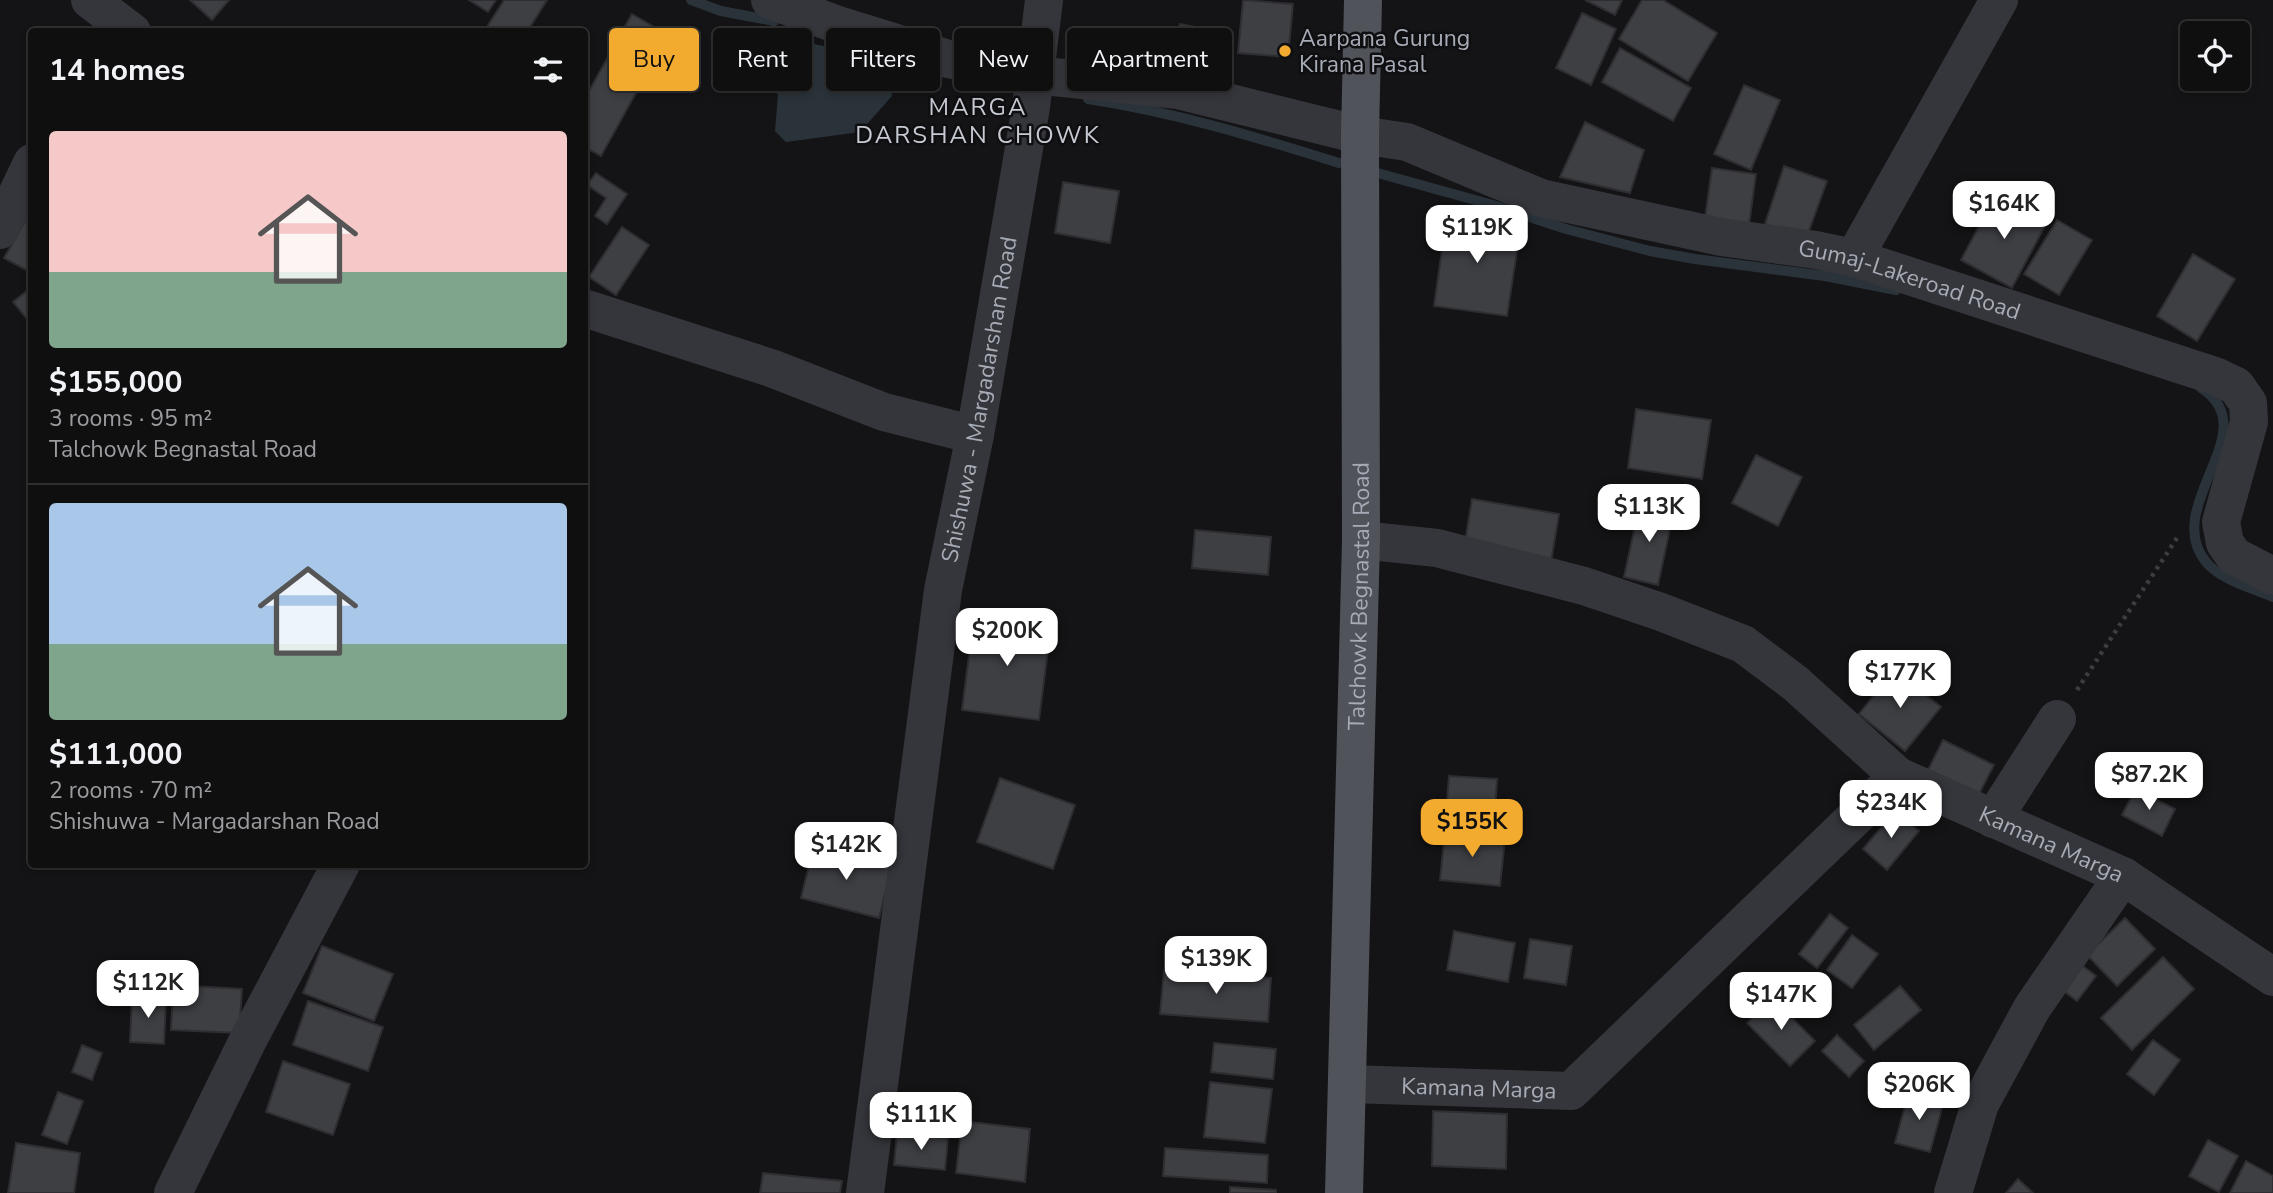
<!DOCTYPE html>
<meta charset="utf-8">
<style>
body{margin:0;font-family:"Nunito Sans",sans-serif;background:#1d1d1e;color:#f1f3f6;height:100vh;display:flex;flex-direction:column;font-size:26px;white-space:nowrap}
*{box-sizing:border-box;margin:0}
p{font-size:23px;color:#9b9c9f}
.icon{flex:none;width:38px;height:38px;fill:none;stroke:currentColor;stroke-width:2;stroke-linecap:round;stroke-linejoin:round}
.map{position:relative;flex:1;overflow:hidden}
.drawer{position:absolute;left:28px;top:28px;width:560px;height:840px;display:flex;flex-direction:column;background:#0f0f10;border-radius:7px;box-shadow:0 4px 10px #0003,0 0 0 2px #2f2f30}
.drawer>*{flex:none}
.banner{position:absolute;left:609px;top:28px;width:665px;height:63px;display:flex;gap:14px}
.tools{position:absolute;left:2180px;top:21px;display:grid;gap:14px}
.tools a{display:grid;place-items:center;width:70px;height:70px;border-radius:7px;background:#0f0f10;box-shadow:0 4px 10px #0003,0 0 0 2px #2f2f30;font-size:35px}
.price{position:absolute;translate:-50% -60px;padding:0 16px;border-radius:14px;background:#fff;color:#222;font-size:23px;line-height:46px;filter:drop-shadow(0 2px 4px #0008)}
.price::after{content:'';position:absolute;left:50%;top:42px;width:21px;height:16px;margin-left:-10px;background:inherit;clip-path:polygon(0 0,100% 0,50% 100%)}
.price.active{background:#f2aa2f;color:#111}
ul{padding:0;list-style:none}
li{display:grid;align-content:center;gap:14px;height:371px;padding:0 21px}
li+li{border-top:2px solid #2f2f30}
li span{display:grid;place-items:center;height:217px;border-radius:7px;color:#555}
li>.icon{margin-inline-start:auto}
span .icon{width:126px;height:126px;fill:#fffc;stroke-width:1}
li b{font-size:30px}
h2{display:flex;justify-content:space-between;align-items:center;height:84px;padding:0 21px;font-size:30px}
.chip{padding:0 24px;border-radius:7px;background:#0f0f10;box-shadow:0 4px 10px #0003,0 0 0 2px #2f2f30;font-size:24px;line-height:63px}
.chip.active{background:#f2aa2f;color:#111}
.map>svg:first-child{display:block}
.water{fill:#2a333a}
.lines{fill:none;stroke-linecap:round;stroke-linejoin:round}
.stream{stroke:#2a333a;stroke-width:10}
.building{fill:#3e3f43;stroke:#2e2e32;stroke-width:2}
.path{stroke:#3b3d42;stroke-width:4.5;stroke-dasharray:3.5 5;stroke-linecap:butt}
.minor{stroke:#35363b;stroke-width:38}
.major{stroke:#51535a;stroke-width:38}
.poi-dot{fill:#f2aa2f;stroke:#0f0f11;stroke-width:2.5}
.labels{text-anchor:middle;dominant-baseline:central;stroke-width:5;stroke-linejoin:round;paint-order:stroke}
.poi-label{font-size:23px;fill:#a6abb6;stroke:#0f0f11;text-anchor:start}
.street-label{font-size:23px;fill:#a6abb6;stroke:#0f0f11}
.neighbourhood-label{font-size:24px;letter-spacing:2px;fill:#c7cad2;stroke:#0f0f11}
</style>
<div class="map">
<svg width="2273" height="1193" viewBox="0 0 2273 1193">
<rect width="100%" height="100%" fill="#141416"/>
<path class="water" d="M782,37l69,15 37,18 4,26 -32,36 -74,10 -11,-11 3,-37 -27,-14 5,-41z"/>
<g class="lines">
<g class="stream">
<path d="M691,0l30,11 53,10"/>
<path d="M1088,99c86,13 168,38 251,64"/>
<path d="M1374,172l119,33 73,24 84,22 45,8 130,17 71,14"/>
<path d="M2201,388c67,42 -41,118 5,174 15,18 46,26 67,35"/>
</g>
</g>
<g class="building">
<path d="M190,0h39l-17,20z"/>
<path d="M469,0h27l-8,12z"/>
<path d="M504,0h43l-20,32h-32l-8,-5z"/>
<path d="M1243,0l50,4 -5,53 -50,-4z"/>
<path d="M1585,0h37l-7,15z"/>
<path d="M1642,0h21l54,33 -29,48 -69,-42z"/>
<path d="M1582,13l34,16 -25,56 -35,-17z"/>
<path d="M632,14l36,21 -67,121 -17,-9v-47z"/>
<path d="M1180,24l45,9 -4,23 -46,-9z"/>
<path d="M1620,48l71,40 -18,33 -71,-39z"/>
<path d="M1744,85l36,15 -29,70 -37,-16z"/>
<path d="M1585,122l59,28 -14,43 -70,-16z"/>
<path d="M1784,166l43,15 -21,58 -41,-15z"/>
<path d="M1712,168l44,6 -7,51 -44,-7z"/>
<path d="M596,173l31,21 -20,30 -12,-8 11,-18 -19,-13z"/>
<path d="M1063,182l56,9 -9,52 -55,-10z"/>
<path d="M1996,194l51,28 -35,66 -51,-28z"/>
<path d="M1447,214l74,11 -14,91 -73,-10z"/>
<path d="M28,216l4,2v55l-28,-15z"/>
<path d="M2057,220l35,20 -33,55 -35,-21z"/>
<path d="M622,227l27,18 -33,50 -27,-18z"/>
<path d="M2193,254l42,25 -38,62 -40,-25z"/>
<path d="M32,287v38l-19,-23z"/>
<path d="M1636,409l75,11 -9,59 -74,-11z"/>
<path d="M1756,455l46,22 -24,49 -46,-23z"/>
<path d="M1472,499l87,15 -8,48 -87,-14z"/>
<path d="M1640,503l34,7 -16,75 -34,-8z"/>
<path d="M1195,530l76,7 -3,38 -76,-7z"/>
<path d="M974,616l77,10 -12,94 -77,-10z"/>
<path d="M1894,670l47,37 -36,44 -46,-37z"/>
<path d="M1943,740l51,25 -16,31 -50,-26z"/>
<path d="M1449,776l48,3 -3,48 -49,-3z"/>
<path d="M1000,778l75,27 -22,64 -76,-27z"/>
<path d="M2135,789l40,20 -13,27 -40,-21z"/>
<path d="M1895,811l24,20 -32,39 -24,-21z"/>
<path d="M1445,832l60,7 -5,47 -60,-6z"/>
<path d="M814,845l78,21 -13,52 -78,-20z"/>
<path d="M1830,914l18,14 -31,40 -18,-14z"/>
<path d="M2125,918l30,31 -38,37 -30,-31z"/>
<path d="M1454,931l61,12 -7,39 -61,-12z"/>
<path d="M1852,935l26,19 -26,34 -25,-18z"/>
<path d="M1530,939l42,7 -6,39 -42,-7z"/>
<path d="M322,946l71,28 -19,47 -71,-28z"/>
<path d="M2163,957l31,32 -62,61 -31,-32z"/>
<path d="M2076,961l20,15 -19,25 -20,-15z"/>
<path d="M1164,970l107,8 -3,44 -108,-8z"/>
<path d="M173,985l69,4 -3,44 -68,-3z"/>
<path d="M1900,986l21,24 -47,40 -20,-25z"/>
<path d="M132,997l34,1 -2,46 -34,-2z"/>
<path d="M1772,998l43,43 -25,25 -43,-43z"/>
<path d="M308,1001l75,26 -15,44 -75,-26z"/>
<path d="M1837,1035l27,26 -15,16 -27,-26z"/>
<path d="M2153,1040l27,20 -26,35 -27,-21z"/>
<path d="M1214,1043l62,6 -3,30 -62,-7z"/>
<path d="M82,1045l20,8 -10,27 -20,-8z"/>
<path d="M283,1061l67,23 -17,51 -67,-23z"/>
<path d="M1210,1082l62,7 -7,54 -61,-6z"/>
<path d="M1909,1091l35,10 -14,51 -35,-9z"/>
<path d="M58,1092l25,9 -16,43 -25,-9z"/>
<path d="M1433,1111l74,3 -1,55 -74,-3z"/>
<path d="M962,1121l68,8 -5,53 -69,-9z"/>
<path d="M897,1133l51,5 -3,32 -51,-5z"/>
<path d="M2208,1140l30,16 -19,36 -30,-16z"/>
<path d="M16,1143l64,10 -6,40h-66z"/>
<path d="M1165,1148l103,7 -1,28 -104,-7z"/>
<path d="M2246,1161l27,15v17h-43z"/>
<path d="M763,1173l79,8 -2,12h-80z"/>
<path d="M2018,1179l15,14h-27z"/>
<path d="M1230,1187l46,3v3h-46z"/>
</g>
<g class="lines">
<path class="path" d="M2077,690l100,-152"/>
<g class="minor">
<path d="M90,0l42,32"/>
<path id="s1" d="M770,0l71,26 107,33 87,16 143,15 182,45 47,7 134,56 180,39 95,13 38,8 361,118 21,10 12,17 1,19 -28,100 4,21 9,13 39,20"/>
<path d="M0,230l32,-67"/>
<path d="M1854,258l145,-258"/>
<path d="M584,308l187,60 113,44 91,23"/>
<path d="M1361,540l76,8 147,38 77,26 82,32 52,39 103,93"/>
<path d="M1993,819l64,-100"/>
<path id="s2" d="M1348,1084l223,7 327,-315 225,100 150,101"/>
<path d="M173,1193l76,-155 92,-174"/>
<path id="s3" d="M865,1193l78,-603 32,-155 56,-328 13,-107"/>
<path d="M1953,1193l27,-89 52,-96 91,-132"/>
</g>
<path class="major" id="s4" d="M1344,1193l17,-653 -1,-405 3,-135"/>
</g>
<circle class="poi-dot" cx="1285" cy="51" r="7"/>
<g class="labels">
<g class="poi-label">
<text x="1299" y="38">Aarpana Gurung<tspan x="1299" dy="26">Kirana Pasal</tspan></text>
</g>
<g class="street-label">
<text stroke="none"><textPath href="#s1" startOffset="1178">Gumaj-Lakeroad Road</textPath></text>
<text stroke="none"><textPath href="#s3" startOffset="802">Shishuwa - Margadarshan Road</textPath></text>
<text stroke="none"><textPath href="#s4" startOffset="597">Talchowk Begnastal Road</textPath></text>
<text stroke="none"><textPath href="#s2" startOffset="845">Kamana Marga</textPath></text>
<text stroke="none"><textPath href="#s2" startOffset="131">Kamana Marga</textPath></text>
</g>
<g class="neighbourhood-label">
<text x="978" y="107">MARGA<tspan x="978" dy="28">DARSHAN CHOWK</tspan></text>
</g>
</g>
</svg>
<div class="tools">
<a><svg class="icon" aria-label="locate" viewBox="0 0 24 24"><circle cx="12" cy="12" r="6"/><path d="M12 2v4M12 18v4M2 12h4M18 12h4"/></svg></a>
</div>
<b class="price" style="left:2004px;top:241px">$164K</b>
<b class="price" style="left:1477px;top:265px">$119K</b>
<b class="price" style="left:1649px;top:544px">$113K</b>
<b class="price" style="left:1007px;top:668px">$200K</b>
<b class="price" style="left:1900px;top:710px">$177K</b>
<b class="price" style="left:2149px;top:812px">$87.2K</b>
<b class="price" style="left:1891px;top:840px">$234K</b>
<b class="price active" style="left:1472px;top:859px">$155K</b>
<b class="price" style="left:846px;top:882px">$142K</b>
<b class="price" style="left:1216px;top:996px">$139K</b>
<b class="price" style="left:148px;top:1020px">$112K</b>
<b class="price" style="left:1781px;top:1032px">$147K</b>
<b class="price" style="left:1919px;top:1122px">$206K</b>
<b class="price" style="left:921px;top:1152px">$111K</b>
<div class="banner">
<a class="chip active">Buy</a>
<a class="chip">Rent</a>
<a class="chip">Filters</a>
<a class="chip">New</a>
<a class="chip">Apartment</a>
</div>
<section class="drawer">
<h2>14 homes<svg class="icon" aria-label="filters" viewBox="0 0 24 24"><path d="M4 7h16M4 17h16"/><circle cx="9" cy="7" r="2"/><circle cx="15" cy="17" r="2"/></svg></h2>
<ul>
<li><span style="background:linear-gradient(#f6c9c9 65%,#7fa58c 0)"><svg class="icon" aria-label="home" viewBox="0 0 24 24"><path d="M3 11l9-7 9 7M6 9v11h12V9"/></svg></span><div><b>$155,000</b><p>3 rooms · 95 m²</p><p>Talchowk Begnastal Road</p></div></li>
<li><span style="background:linear-gradient(#a9c7e8 65%,#7fa58c 0)"><svg class="icon" aria-label="home" viewBox="0 0 24 24"><path d="M3 11l9-7 9 7M6 9v11h12V9"/></svg></span><div><b>$111,000</b><p>2 rooms · 70 m²</p><p>Shishuwa - Margadarshan Road</p></div></li>
</ul>
</section>
</div>
